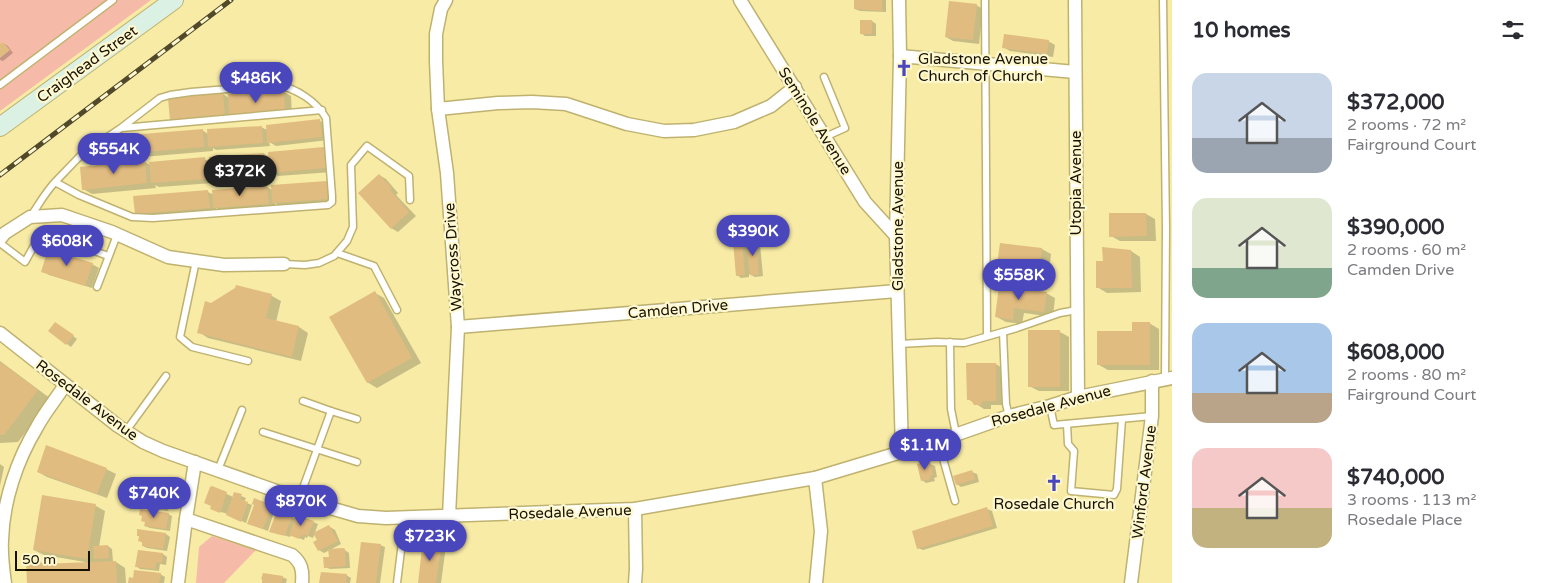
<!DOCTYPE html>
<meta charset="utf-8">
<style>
body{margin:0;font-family:"Varela Round",sans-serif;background:#f2f2f3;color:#2b2b33;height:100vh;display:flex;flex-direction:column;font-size:19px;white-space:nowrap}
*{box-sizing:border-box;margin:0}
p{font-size:16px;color:#7c7c81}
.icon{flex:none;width:28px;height:28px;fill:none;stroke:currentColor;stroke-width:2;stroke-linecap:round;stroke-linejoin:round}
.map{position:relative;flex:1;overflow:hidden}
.side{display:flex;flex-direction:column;background:#fff;width:375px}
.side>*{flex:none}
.scale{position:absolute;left:15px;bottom:12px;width:75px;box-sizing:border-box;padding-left:5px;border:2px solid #171200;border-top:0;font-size:14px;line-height:18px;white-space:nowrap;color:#171200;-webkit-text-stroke:4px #fff8cf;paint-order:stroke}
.price{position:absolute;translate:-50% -42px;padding:0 11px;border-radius:18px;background:#4a46bc;color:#fff;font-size:16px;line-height:32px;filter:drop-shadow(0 1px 2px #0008)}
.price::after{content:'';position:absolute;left:50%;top:30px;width:15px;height:11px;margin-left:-8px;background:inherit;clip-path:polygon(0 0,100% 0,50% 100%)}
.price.on{background:#222;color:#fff}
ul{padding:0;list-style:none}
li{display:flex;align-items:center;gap:15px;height:125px;padding:0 20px}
li span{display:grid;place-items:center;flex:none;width:140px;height:100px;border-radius:15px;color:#555}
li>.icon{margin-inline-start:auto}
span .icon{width:60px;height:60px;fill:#fffc;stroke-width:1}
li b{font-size:21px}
h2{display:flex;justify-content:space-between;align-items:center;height:60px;padding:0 20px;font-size:21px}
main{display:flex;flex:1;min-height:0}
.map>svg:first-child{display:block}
.green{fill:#f6bba8}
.shadow{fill:#0003}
.building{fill:#e1bc80}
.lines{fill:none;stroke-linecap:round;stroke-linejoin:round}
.lane-casing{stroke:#bfb270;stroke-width:9}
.street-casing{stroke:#bfb270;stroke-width:15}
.secondary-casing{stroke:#bfb270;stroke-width:20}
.lane{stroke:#fff;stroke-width:6}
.street{stroke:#fff;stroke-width:12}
.secondary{stroke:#daf1e4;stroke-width:18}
.rail-casing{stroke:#50492a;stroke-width:5}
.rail{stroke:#fff8cf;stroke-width:3;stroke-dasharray:9;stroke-linecap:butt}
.labels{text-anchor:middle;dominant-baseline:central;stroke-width:4.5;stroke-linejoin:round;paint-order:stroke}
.poi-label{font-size:15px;fill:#171200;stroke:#fff8cf;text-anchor:start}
.street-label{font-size:15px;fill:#171200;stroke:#fff8cf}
</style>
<main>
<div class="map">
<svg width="1172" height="583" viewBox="0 0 1172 583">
<rect width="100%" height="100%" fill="#f8eba6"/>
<g class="green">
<path d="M0,0h151l-151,111z"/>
<path d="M212,536l44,14 -32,33h-28l3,-36z"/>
</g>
<g class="shadow">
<path d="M855,0h31v12l-26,-1 -5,-2z"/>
<path d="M976,5l7,4 -4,35 -26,-3 -7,-4z"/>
<path d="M872,21l4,3v12h-11l-4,-3z"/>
<path d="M1048,41l7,4 -2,12 -43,-6 -7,-4z"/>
<path d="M3,43l5,3 5,7 -10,8 -3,-1v-14z"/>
<path d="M284,92l7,4 1,20 -114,8 45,-30 6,4z"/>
<path d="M320,121l7,4 2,15 -53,6 -7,-4 1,4 -54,4 -3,-2v3l-82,7 -10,-5 81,-23 6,4 53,-7 6,3v-4z"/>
<path d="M324,149l6,4 2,19 -54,4 -6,-3 1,5 -5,1 -2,-22h-3l2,22 -46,3 -7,-3 1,4 -54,4 -4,-2 1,3 -64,6 -9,-5 61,-27 7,3 53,-6 7,3 -1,-4 54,-4 6,3z"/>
<path d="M379,175l7,4 12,14 -2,2 20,21 -18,16 -7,-4z"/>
<path d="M326,182l7,4 2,16 -55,4 -5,-3v4l-53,4 -6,-3v3l-73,6 -7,-4 72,-21 6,3 53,-8 5,3z"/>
<path d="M1146,214l9,5 1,22h-36l-9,-5z"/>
<path d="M755,241l5,3 3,32 -8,1 -6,-3v3l-8,1 -4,-3 5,-33 6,4z"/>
<path d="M1042,249l9,5 -4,36 -41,-5 -10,-6z"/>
<path d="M1131,251l9,6 1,35 -34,1 -10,-6 7,-25z"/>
<path d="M92,264l7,4 -7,20 -43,-13 -7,-4z"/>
<path d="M237,287l35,9 9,5 -5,21 23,5 9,6 -7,28 -93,-23 -9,-6 12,-28 25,-16z"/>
<path d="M1000,287l46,6 9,5 -2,19 -29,-4 -2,11 -16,-2 -9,-5z"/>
<path d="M375,293l9,5 37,65 -44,25 -10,-6z"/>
<path d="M1149,323l10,6v41h-51l-9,-5 34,-33z"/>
<path d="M60,326l17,13 -6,8 -21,-16z"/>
<path d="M1030,332h30l9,5v54h-30l-10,-5z"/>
<path d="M0,361l51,38 -33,43 -18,1z"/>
<path d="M996,364l9,6v35h-14v4h-7l-16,-10z"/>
<path d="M925,463l5,1 5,2 2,11 -3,1 1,3 -9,2 -4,-3z"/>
<path d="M0,464l4,3 -4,19z"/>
<path d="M106,469l10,5 -9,24 -60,-21 -9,-5z"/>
<path d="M972,472l5,2 2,8 -18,5 -4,-3z"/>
<path d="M212,487l21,10 1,-4 12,5 -2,4 8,3 -6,18 -21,-10 -9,-2z"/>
<path d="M151,490l20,3 4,2 -1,9 -3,-1 -3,8 -15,-2 -4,-3z"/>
<path d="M43,497l53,9 9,5 -6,36 9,-1 4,3 1,13h3l9,6 1,15h-98l12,-21 6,3 39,-2v-1l-41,-7 -10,-5z"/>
<path d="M255,500l16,7 -1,2 4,3 -6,19 -19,-7 6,-19z"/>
<path d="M987,509l5,2 5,17 -74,22 -5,-2z"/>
<path d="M289,512l4,2 -1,3 4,2 17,3 5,2 -5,14 -5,-2 -1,2 -2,-1 -1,3 -13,-5 -1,2 -16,-5z"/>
<path d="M168,514l4,2 -2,15 -20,-3 -5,-2z"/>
<path d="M330,527l5,3 6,14 -17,9 -5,-3 -4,-8z"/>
<path d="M166,534l4,3 -3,14 -20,-3 -4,-2v-3l-3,-2z"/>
<path d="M441,543l5,3 -5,37h-22z"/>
<path d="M380,545l5,2 -5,36h-22z"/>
<path d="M343,549l6,4 1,15 -20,1 -5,-2 5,-9z"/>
<path d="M163,554l4,3 -1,8 -6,-1 -1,7 -19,-2 -4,-3z"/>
<path d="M160,574l5,3 -1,6h-35z"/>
<path d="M346,575l5,3 -1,5h-30z"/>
<path d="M282,577l5,2 -1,4h-22z"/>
</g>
<g class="building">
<path d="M854,0h28v11l-28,-2z"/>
<path d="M949,1l28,3 -4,36 -28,-3z"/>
<rect x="860" y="20" width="12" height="14"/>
<path d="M1004,34l45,6 -2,14 -45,-6z"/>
<path d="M3,42l7,8 -10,8v-14z"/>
<path d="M284,91l1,22 -56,3 -1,-22z"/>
<path d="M223,93l2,23 -55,5 -2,-23z"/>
<path d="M320,119l2,18 -55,6 -1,-18z"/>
<path d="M262,126l1,17 -55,4 -1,-18z"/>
<path d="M203,129l1,18 -84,7 -2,-18z"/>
<path d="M324,147l2,21 -56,5 -2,-21z"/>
<path d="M264,153l2,22 -55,4 -2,-22z"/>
<path d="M205,157l1,22 -55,4 -2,-21z"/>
<path d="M145,160l2,23 -65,7 -2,-23z"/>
<path d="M379,174l13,14 -2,2 19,22 -18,17 -33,-36z"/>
<path d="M327,181l1,18 -56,4 -1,-18z"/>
<path d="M267,186l2,18 -56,4 -1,-18z"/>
<path d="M208,190l2,18 -75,6 -2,-18z"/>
<path d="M1109,213h37l1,23 -38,1z"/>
<path d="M756,240l3,35h-9l-4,-34z"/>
<path d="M742,241l3,34 -9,1 -3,-34z"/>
<path d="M1000,243l42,5 -4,37 -43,-5z"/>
<path d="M1102,247l29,3 1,38h-36v-27h7z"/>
<path d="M48,249l45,14 -8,23 -44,-14z"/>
<path d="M236,285l36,9 -6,24 33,8 -7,31 -95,-24 8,-32 6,2 24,-15z"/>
<path d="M999,286l48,6 -3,20 -30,-4 -1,12 -18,-3z"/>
<path d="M375,291l37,67 -45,25 -38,-66z"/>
<path d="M55,322l19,13 -8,10 -18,-14z"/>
<path d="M1132,322h18v43h-53v-34h35z"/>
<rect x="1028" y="330" width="32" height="57"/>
<path d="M0,362l38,28 -34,45h-4z"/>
<path d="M966,363h30v38h-14v4h-8l-3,-5h-4z"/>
<path d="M46,445l61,23 -10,26 -60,-22z"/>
<path d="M925,462v2l5,-2 3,13 -3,1 1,3 -10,2 -4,-17z"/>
<path d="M972,470l3,9 -19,6 -3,-9z"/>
<path d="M212,486l15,6 -7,21 -10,-4 1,-3 -7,-3 6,-16z"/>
<path d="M150,489l21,2 -1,11h-4l-3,7 -16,-2z"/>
<path d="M234,492l8,2 -2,5 8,3 -7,20 -15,-7z"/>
<path d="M42,495l54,9 -9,55 -54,-9z"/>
<path d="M254,498l13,5 -1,4 5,1 -8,21 -16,-5 7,-19 -2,-1z"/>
<path d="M276,506l13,5 -1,3 4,2 -7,20 -16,-4 7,-19 -3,-1z"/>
<path d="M987,507l6,19 -76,23 -5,-18z"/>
<path d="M140,509l29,4 -3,16 -22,-3 1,-4 -4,-1 1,-5 -3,-1z"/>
<path d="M296,515l18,6 -6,15 -4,-2 -1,2 -2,-1 -2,4 -10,-4z"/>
<path d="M329,525l9,16 -20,10 -5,-9 4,-2 -4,-7z"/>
<path d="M137,529l29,4 -3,16 -21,-3v-4l-4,-1 1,-5h-2z"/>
<path d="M423,540l19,2 -6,41h-18z"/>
<path d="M361,542l20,2 -5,39h-20z"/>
<path d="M108,545l1,13 -15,1 -1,-13z"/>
<path d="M343,548l2,1 1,17 -22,2 -1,-11h6l-1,-8z"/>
<path d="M138,550l25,3 -1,10 -6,-1 -1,7 -20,-2z"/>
<path d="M41,560v4l75,-3 1,22h-90l-1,-22z"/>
<path d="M134,570l27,3 -2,10h-31l1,-6 4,1z"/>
<path d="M321,572l26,2 -1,9h-27z"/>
<path d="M263,573l20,3 -1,5 -1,2h-19v-4h-1z"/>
</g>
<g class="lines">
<g class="lane-casing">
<g id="lane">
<path d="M985,0l2,336"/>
<path d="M1163,0l3,228 -1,151"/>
<path d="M824,77l21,51 -20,9"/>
<path d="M0,85l113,-85"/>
<path d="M122,128l200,-18"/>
<path d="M31,216c8,-12 15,-25 26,-36l25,-26 39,-26 39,-30 10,-3 21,-3 87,-7c19,4 38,16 48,33l6,78v6l-4,3 -175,13 -21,-1 -53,-22 -24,-13"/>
<path d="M0,243l25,19 10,-18 6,-7c24,2 46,11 67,19"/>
<path d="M337,253l37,13 23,44"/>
<path d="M196,261l-16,76 12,10 56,14"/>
<path d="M284,264l21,1 14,-2 15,-7 13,-15 6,-14 -2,-62 16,-19 42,30 1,24"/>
<path d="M97,287l20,-52"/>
<path d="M1003,332l3,72 3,12"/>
<path d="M950,342l1,67 5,25"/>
<path d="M899,344l38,-2 27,1 53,-15 43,-15 17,-3"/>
<path d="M303,401l28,10"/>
<path d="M1050,406l4,19 98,-9"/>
<path d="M1067,424l1,20 6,7 -3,40 43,4 3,-6 5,-70"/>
<path d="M126,431l40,-55"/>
<path d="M263,432l94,30"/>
<path d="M938,441l17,60"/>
<path d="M218,470l24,-60"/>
<path d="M299,499l32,-88 26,8"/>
<path d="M397,583l8,-65"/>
</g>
</g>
<g class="street-casing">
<g id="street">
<path d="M446,0l-5,9 -5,25v27l2,48 9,64 11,154 -9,189"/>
<path d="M740,0l125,202 31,34"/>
<path d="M899,0l1,56 -4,180 6,215"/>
<path d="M1075,0l3,397"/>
<path d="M900,56l175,16"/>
<path d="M438,109l60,-6 34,-1 34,2 61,20 37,7 30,-1 40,-8 37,-16 24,-19"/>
<path d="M0,239l5,-6 25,-16 32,-2 50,17 56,25 56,8 60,-1"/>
<path d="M458,327l439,-36"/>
<path d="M0,333l118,93 25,16 20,9 136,48 59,17 28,2 249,-9 180,-31 123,-37 71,-25 41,-10 28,-9 94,-19"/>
<path d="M815,478l6,53 -5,52"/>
<path d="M635,509l1,60 -1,14"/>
<path d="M186,519l9,-57"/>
<path d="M5,583c-2,-14 -4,-28 -3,-43 1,-39 15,-80 35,-113 8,-15 19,-28 28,-42"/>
<path d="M178,583l8,-64 106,36c10,8 11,16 10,28"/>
<path d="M1131,583l21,-167v-35"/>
</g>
</g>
<g class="secondary-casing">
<path id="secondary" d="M0,127l174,-127"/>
</g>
<use href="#lane" class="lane"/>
<use href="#street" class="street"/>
<use href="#secondary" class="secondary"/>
<g class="rail-casing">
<path id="rail" d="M0,175l231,-175"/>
</g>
<use href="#rail" class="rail"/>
</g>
<defs>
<g id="church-bare" transform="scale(1.35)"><path d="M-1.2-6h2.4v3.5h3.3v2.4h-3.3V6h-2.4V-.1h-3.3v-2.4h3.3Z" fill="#4a46bc" stroke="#fff8cf" stroke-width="2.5" paint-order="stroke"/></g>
</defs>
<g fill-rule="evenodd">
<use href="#church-bare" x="904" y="68"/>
<use href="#church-bare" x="1054" y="483"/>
</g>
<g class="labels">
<g class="poi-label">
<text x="918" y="59">Gladstone Avenue<tspan x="918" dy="17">Church of Church</tspan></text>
<text x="1054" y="504" text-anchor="middle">Rosedale Church</text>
</g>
<g class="street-label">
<text transform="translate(87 64) rotate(-36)">Craighead Street</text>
<text transform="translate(815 121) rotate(58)">Seminole Avenue</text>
<text transform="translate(1076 183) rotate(-90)">Utopia Avenue</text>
<text transform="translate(898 226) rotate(-90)">Gladstone Avenue</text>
<text transform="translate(453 257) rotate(-94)">Waycross Drive</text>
<text transform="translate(678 309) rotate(-5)">Camden Drive</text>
<text transform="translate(87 400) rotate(37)">Rosedale Avenue</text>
<text transform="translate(1051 406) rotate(-15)">Rosedale Avenue</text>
<text transform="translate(1144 482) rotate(-83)">Winford Avenue</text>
<text transform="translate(570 512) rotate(-2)">Rosedale Avenue</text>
</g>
</g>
</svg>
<div class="scale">50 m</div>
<b class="price" style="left:256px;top:104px">$486K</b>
<b class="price" style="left:114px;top:175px">$554K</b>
<b class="price on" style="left:240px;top:197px">$372K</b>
<b class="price" style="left:753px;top:257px">$390K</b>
<b class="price" style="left:67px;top:267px">$608K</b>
<b class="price" style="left:1019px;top:301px">$558K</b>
<b class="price" style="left:925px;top:471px">$1.1M</b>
<b class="price" style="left:154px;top:519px">$740K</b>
<b class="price" style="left:301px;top:527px">$870K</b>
<b class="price" style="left:430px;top:562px">$723K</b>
</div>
<section class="side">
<h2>10 homes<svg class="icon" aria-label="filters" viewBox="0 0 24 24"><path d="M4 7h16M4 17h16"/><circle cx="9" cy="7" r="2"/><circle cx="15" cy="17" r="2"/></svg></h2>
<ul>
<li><span style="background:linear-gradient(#c9d6e8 65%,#9aa5b1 0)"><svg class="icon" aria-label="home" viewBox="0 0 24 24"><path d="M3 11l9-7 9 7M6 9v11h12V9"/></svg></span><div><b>$372,000</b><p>2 rooms · 72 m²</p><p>Fairground Court</p></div></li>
<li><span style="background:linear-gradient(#dfe7d0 70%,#7fa58c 0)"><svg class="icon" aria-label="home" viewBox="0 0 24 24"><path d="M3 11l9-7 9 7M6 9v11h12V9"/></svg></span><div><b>$390,000</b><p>2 rooms · 60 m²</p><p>Camden Drive</p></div></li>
<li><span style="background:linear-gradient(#a9c7e8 70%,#b9a48a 0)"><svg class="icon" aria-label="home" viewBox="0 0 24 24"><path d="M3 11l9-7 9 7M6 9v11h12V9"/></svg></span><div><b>$608,000</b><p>2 rooms · 80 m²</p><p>Fairground Court</p></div></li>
<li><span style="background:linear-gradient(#f6c9c9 60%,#c2b280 0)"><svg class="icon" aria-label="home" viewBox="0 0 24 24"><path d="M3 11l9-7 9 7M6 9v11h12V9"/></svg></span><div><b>$740,000</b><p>3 rooms · 113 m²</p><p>Rosedale Place</p></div></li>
</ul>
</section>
</main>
